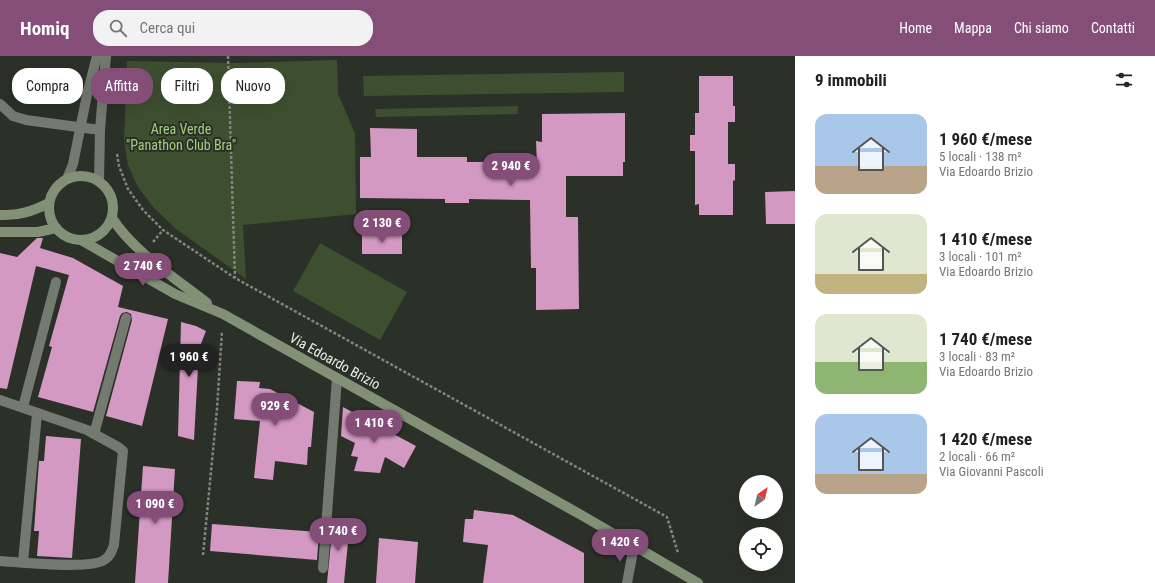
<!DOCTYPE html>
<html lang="it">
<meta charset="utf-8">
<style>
body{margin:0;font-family:"Roboto Condensed",sans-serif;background:#f2f2f2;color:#202124;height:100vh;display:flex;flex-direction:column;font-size:15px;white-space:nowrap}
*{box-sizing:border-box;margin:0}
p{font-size:13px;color:#757577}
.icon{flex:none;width:22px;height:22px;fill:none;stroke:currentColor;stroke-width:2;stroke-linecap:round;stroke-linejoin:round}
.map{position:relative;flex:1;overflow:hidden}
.side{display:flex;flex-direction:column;background:#fff;width:360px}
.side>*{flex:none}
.guide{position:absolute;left:12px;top:12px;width:380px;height:36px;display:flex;gap:8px}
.needle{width:26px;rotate:34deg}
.fabs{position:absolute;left:739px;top:419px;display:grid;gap:8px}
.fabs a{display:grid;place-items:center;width:44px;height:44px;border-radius:50%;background:#fff;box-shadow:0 4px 16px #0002;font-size:20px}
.price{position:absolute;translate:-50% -34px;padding:0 9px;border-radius:14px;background:#844e78;color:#fff;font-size:13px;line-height:26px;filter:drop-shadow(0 1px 2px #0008)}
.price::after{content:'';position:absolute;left:50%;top:24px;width:12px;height:9px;margin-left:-6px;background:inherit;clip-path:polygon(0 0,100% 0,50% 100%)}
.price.active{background:#222;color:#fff}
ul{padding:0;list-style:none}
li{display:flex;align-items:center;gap:12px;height:100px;padding:0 20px}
li span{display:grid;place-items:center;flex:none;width:112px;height:80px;border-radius:12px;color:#555}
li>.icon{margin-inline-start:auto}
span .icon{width:48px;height:48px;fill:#fffc;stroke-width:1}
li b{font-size:17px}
h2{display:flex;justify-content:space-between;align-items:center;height:48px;padding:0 20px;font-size:17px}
.pill{padding:0 14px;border-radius:16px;background:#fff;box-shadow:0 4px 16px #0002;font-size:14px;line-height:36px}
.pill.active{background:#844e78;color:#fff}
header{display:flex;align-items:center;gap:24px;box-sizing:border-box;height:56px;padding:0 20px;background:#844e78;color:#fff}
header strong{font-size:19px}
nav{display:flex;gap:22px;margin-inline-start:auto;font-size:14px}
.search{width:280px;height:36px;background:#f2f2f2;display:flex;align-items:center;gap:10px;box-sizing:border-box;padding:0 14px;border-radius:16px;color:#757577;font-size:15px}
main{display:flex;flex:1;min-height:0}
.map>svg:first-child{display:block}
.green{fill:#3e4f30}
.building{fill:#d499c2}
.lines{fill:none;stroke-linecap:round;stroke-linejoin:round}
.path{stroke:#81857e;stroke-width:2.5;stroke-dasharray:3 2;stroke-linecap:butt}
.service{stroke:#747a70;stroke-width:10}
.minor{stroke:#747a70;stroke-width:10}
.secondary{stroke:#829076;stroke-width:10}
.labels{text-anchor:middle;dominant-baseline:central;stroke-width:4;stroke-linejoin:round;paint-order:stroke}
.park-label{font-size:14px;fill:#a3ce7b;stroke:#2b3028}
.street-label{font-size:14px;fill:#e8ebe5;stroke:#2b3028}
</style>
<header>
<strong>Homiq</strong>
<div class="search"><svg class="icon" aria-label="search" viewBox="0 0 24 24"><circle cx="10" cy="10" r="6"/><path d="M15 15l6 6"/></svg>Cerca qui</div>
<nav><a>Home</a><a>Mappa</a><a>Chi siamo</a><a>Contatti</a></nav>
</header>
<main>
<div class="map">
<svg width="795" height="527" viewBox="0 0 795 527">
<rect width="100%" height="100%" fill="#2b3028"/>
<g class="green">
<path d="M337,4l1,34 17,39 1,81 -113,11 3,54 -70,-50 -22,-21 -16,-21 -10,-22 -4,-24 3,-80 107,2z"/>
<path d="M624,16v20l-260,4 -1,-20z"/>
<path d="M518,50v8l-142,3 -1,-8z"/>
<path d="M320,187l87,49 -27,48 -87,-49z"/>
</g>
<g class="building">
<path d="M699,20h34v30h2v16h-7v42h7v16l-2,1v34h-34v-11l-4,1v-54h-5v-16h5v-22h4z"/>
<path d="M625,57v49h-2v14h-57v41h12l1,92 -43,1v-42h-5l-1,-68 -61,-1v4h-24v-4l-85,-1v-41h11l-1,-29 47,1v28h50v5h35l1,3h34l-1,-24 6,1v-28z"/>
<path d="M795,135v33h-29l-1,-32z"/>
<path d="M402,177v21h-40v-20z"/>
<path d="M37,182h6l-3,10 33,10 50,28 -5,21 50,12 -26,107 -36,-10 26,-96 -1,-6 -4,-2 -5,1 -2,3 -27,96 -55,-15 14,-50 -3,-1 20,-71 -33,-9 -29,123 -7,-1v-135l17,4z"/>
<path d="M181,266l15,4 10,5 -7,18 -5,91 -16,-4z"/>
<path d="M237,325l23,1 -1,6 11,1 44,23 -3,35h-3l-1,18 -32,-4 -2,19 -19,-2 6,-57 -26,-2z"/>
<path d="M343,351l73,39 -12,22 -19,-11 -5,16 -26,-2 4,-14 -7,-1 4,-13 -14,-7z"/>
<path d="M46,380l35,3 -9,119 -35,-2 2,-25h-5l5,-70h5z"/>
<path d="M143,410l32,3 -7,114h-33z"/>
<path d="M474,454l39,5 71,38v30h-101l5,-38 -25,-3 2,-23h8z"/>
<path d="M333,466h17l-6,61h-17z"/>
<path d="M212,468l107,8 -2,28 -107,-9z"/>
<path d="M379,482l39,4 -3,41h-39z"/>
</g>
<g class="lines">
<g class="path">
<path d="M228,0l7,222"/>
<path d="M117,98l2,12 9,23 15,21 20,20 72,48 432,239 11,36"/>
<path d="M153,186l10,-12"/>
<path d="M203,499l14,-146 5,-78"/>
</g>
<g class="service">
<path d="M0,344l87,30 31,17 5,4 -9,94c-2,6 -4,12 -10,15 -14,10 -85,2 -104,1"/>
<path d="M23,351l33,-125"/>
<path d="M94,378l32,-116"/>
<path d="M23,506l14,-148"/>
<path d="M323,512l14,-190"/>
</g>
<g class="minor">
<path d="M0,48l13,12 13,4 74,10"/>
<path d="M67,123l6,-15 14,-69 10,-39"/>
<path d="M99,125l1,-51 6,-74"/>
<path d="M627,527l7,-37"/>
</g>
<g class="secondary">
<circle cx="81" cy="152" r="32"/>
<path d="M0,159c19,1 33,-4 49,-12"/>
<path d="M112,162c21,33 63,60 95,85"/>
<path d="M0,176h38l18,-4"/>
<path d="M81,184l94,54 48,20 360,202 115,67"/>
</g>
</g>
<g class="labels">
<g class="park-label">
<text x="181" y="73">Area Verde<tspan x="181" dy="16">"Panathon Club Bra"</tspan></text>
</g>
<g class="street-label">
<text transform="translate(335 305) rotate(29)">Via Edoardo Brizio</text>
</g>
</g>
</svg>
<div class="fabs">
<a><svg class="needle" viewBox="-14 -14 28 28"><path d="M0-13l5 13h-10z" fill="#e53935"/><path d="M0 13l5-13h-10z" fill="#757577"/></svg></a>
<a><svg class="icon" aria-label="locate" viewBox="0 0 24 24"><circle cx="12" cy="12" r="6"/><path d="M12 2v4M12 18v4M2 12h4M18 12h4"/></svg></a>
</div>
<b class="price" style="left:511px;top:131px">2 940 €</b>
<b class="price" style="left:382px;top:188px">2 130 €</b>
<b class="price" style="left:143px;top:231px">2 740 €</b>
<b class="price active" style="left:189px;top:322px">1 960 €</b>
<b class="price" style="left:275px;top:371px">929 €</b>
<b class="price" style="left:374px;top:388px">1 410 €</b>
<b class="price" style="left:155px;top:469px">1 090 €</b>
<b class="price" style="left:338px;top:496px">1 740 €</b>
<b class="price" style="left:620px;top:507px">1 420 €</b>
<div class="guide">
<a class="pill">Compra</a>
<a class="pill active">Affitta</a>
<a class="pill">Filtri</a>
<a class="pill">Nuovo</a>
</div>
</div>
<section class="side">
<h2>9 immobili<svg class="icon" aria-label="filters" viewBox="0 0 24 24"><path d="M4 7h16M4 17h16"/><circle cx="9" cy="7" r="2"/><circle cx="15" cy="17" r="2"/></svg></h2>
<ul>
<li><span style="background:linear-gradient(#a9c7e8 65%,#b9a48a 0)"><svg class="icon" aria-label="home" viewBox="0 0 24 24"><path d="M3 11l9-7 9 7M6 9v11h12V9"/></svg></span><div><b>1 960 €/mese</b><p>5 locali · 138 m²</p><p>Via Edoardo Brizio</p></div></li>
<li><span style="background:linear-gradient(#dfe7d0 75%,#c2b280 0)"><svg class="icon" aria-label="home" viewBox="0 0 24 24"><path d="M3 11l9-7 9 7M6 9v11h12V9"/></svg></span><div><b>1 410 €/mese</b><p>3 locali · 101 m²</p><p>Via Edoardo Brizio</p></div></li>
<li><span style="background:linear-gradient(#dfe7d0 60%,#8fb573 0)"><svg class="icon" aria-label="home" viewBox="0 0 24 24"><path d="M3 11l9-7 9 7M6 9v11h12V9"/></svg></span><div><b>1 740 €/mese</b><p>3 locali · 83 m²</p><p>Via Edoardo Brizio</p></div></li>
<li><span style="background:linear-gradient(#a9c7e8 75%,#b9a48a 0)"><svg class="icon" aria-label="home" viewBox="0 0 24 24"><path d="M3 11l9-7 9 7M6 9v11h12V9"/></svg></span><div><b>1 420 €/mese</b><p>2 locali · 66 m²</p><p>Via Giovanni Pascoli</p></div></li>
</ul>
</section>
</main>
